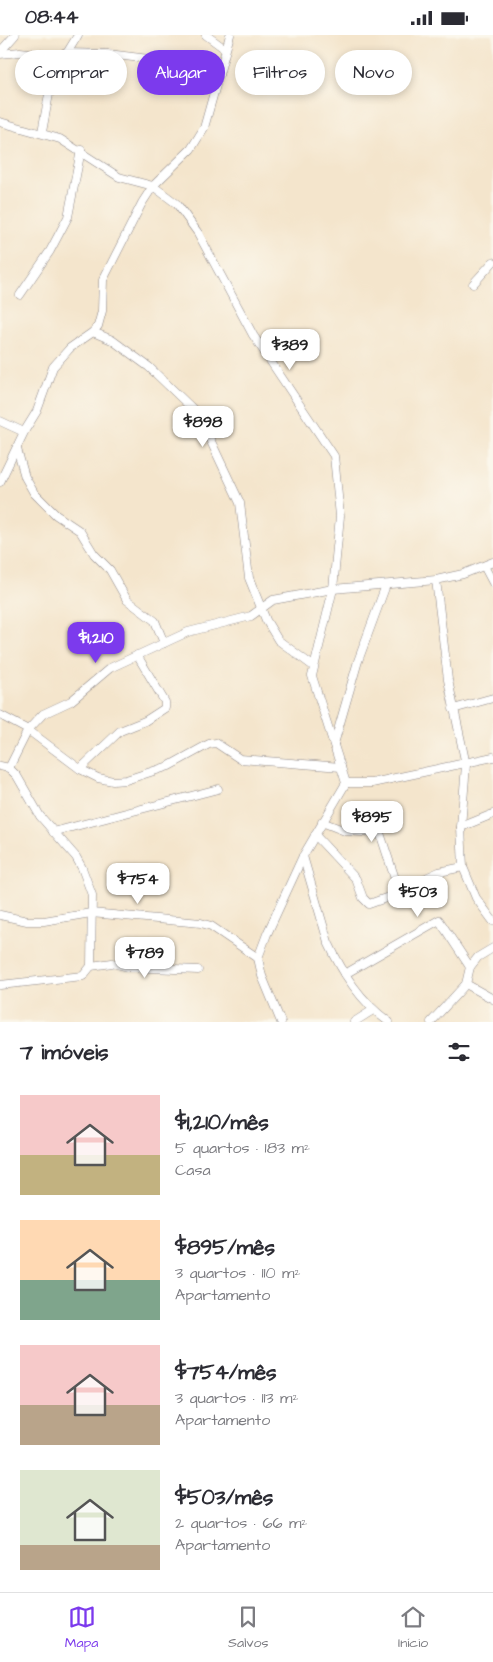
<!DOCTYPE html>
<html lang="pt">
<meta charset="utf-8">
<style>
body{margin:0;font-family:"Architects Daughter",sans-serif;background:#f7f7f7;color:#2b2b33;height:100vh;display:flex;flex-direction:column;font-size:19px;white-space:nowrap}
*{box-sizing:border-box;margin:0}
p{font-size:16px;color:#7c7c81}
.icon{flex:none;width:28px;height:28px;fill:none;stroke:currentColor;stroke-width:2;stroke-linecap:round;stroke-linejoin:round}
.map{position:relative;height:987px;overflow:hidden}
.details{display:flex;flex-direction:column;background:#fff;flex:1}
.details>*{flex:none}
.banner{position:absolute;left:15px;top:15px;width:464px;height:45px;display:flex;gap:10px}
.price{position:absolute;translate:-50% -42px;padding:0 11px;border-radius:10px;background:#fff;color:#222;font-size:16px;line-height:32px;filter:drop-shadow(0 1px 2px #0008)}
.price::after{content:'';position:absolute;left:50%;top:30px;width:15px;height:11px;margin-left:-8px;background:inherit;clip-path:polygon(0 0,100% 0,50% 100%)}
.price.on{background:#7c3aed;color:#fff}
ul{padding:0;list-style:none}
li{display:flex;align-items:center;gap:15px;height:125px;padding:0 20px}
li span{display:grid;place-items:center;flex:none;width:140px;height:100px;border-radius:0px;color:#555}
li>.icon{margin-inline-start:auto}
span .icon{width:60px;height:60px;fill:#fffc;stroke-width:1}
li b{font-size:21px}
h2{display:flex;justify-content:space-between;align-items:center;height:60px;padding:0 20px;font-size:21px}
.tag{padding:0 18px;border-radius:22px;background:#fff;box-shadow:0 2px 8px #0003;font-size:18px;line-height:45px}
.tag.on{background:#7c3aed;color:#fff}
.status{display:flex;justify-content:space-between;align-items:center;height:35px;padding:0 25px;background:#fff;direction:ltr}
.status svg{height:14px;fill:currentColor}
.menu{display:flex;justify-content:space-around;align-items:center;height:70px;border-top:1px solid #e1e1e2;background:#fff;font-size:14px;color:#7c7c81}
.menu a{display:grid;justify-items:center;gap:2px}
.menu .on{color:#7c3aed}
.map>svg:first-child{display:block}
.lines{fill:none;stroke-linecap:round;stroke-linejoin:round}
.minor-casing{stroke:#8b8484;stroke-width:9}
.minor{stroke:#fff;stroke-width:8}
</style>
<div class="status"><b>08:44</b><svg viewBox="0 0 49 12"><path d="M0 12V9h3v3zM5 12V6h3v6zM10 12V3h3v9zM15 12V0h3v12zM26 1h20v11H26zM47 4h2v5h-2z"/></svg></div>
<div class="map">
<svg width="493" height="987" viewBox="0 0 493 987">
<rect width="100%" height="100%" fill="#fbf7ec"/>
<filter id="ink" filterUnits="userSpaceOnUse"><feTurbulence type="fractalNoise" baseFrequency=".02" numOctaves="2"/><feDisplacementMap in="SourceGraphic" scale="10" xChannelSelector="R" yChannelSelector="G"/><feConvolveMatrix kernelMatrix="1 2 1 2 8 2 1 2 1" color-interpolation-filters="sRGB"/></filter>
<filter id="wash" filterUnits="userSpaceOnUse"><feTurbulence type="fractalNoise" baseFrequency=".0096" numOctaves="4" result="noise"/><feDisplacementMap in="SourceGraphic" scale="20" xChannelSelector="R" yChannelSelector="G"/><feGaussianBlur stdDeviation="1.12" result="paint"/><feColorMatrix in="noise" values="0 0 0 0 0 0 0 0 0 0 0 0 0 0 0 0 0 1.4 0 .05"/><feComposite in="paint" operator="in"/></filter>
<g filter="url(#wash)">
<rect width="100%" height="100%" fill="#f4e5cc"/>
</g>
<g filter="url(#ink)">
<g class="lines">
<g class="minor-casing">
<g id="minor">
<path d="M206,0l19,14"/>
<path d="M0,17l15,-17"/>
<path d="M67,18l11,-18"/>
<path d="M0,19l20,-2 36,4 11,-3 41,1 49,6 62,15"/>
<path d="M0,87l60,17 59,38 34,9 24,18 21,29 55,102 81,121 6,60 -7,73 -21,87 34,107 -43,73 -36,78 -9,24 4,18 19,46"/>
<path d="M42,97l14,-76"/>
<path d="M473,249l20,-22"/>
<path d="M20,260l30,-44 18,-34 13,-67"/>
<path d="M93,297l19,8 37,27 49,47 42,89 9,75 17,42 12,20 35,26"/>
<path d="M0,386l24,11"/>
<path d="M17,414l8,28 9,16 22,22 24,16 14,23 16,16 17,30 28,21 9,22"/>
<path d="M0,447l24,-50 13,-21 16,-44 17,-19 23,-16 5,-6 4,-15 1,-31 39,-77 11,-17 38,-37 13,-21 26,-93"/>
<path d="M484,531l9,17"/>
<path d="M436,545l12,100 18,85 -5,62 2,40 13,31 17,23"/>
<path d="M453,674l40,-11"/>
<path d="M0,680l28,15 52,39 18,9 15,3 13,-1 43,-14 40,-22 7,-1 24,16 101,8"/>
<path d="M334,709l24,-83 28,-76"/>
<path d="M0,731l9,2 8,8 23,40 36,41 6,11 10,27 -1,71 -8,10 -83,9"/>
<path d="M9,733l19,-38 15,-16 28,-13 39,-33 78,-36 63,-16 22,-16 60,-11 103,-9 27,-6 30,-12"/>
<path d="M80,734l40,-38 25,-10 20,-13v-6l-28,-47"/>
<path d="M346,748h26l121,-26"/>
<path d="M322,787l23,9 35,2 20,61"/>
<path d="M461,792l32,-13"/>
<path d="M53,797l165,-43"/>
<path d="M315,800l41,44 7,19 6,6 45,-16 14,-11 11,-5 24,-5"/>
<path d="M303,821l25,86c15,32 32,59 61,80"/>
<path d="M0,880l27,6h17l47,-8 110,10 10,3 47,32"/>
<path d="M91,931l21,-3 16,4 70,3"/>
<path d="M345,939l94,-54 31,47"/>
<path d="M466,949l27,15"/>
<path d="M354,987l19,-12"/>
<path d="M431,987l35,-38 4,-17 8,-10 15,-9"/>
</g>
</g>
<use href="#minor" class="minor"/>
</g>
</g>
</svg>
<b class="price" style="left:290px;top:336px">$389</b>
<b class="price" style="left:203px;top:413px">$898</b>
<b class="price on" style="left:96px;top:629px">$1,210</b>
<b class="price" style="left:372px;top:808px">$895</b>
<b class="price" style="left:138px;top:870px">$754</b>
<b class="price" style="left:418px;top:883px">$503</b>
<b class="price" style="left:145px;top:944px">$789</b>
<div class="banner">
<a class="tag">Comprar</a>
<a class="tag on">Alugar</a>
<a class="tag">Filtros</a>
<a class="tag">Novo</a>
</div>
</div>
<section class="details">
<h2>7 imóveis<svg class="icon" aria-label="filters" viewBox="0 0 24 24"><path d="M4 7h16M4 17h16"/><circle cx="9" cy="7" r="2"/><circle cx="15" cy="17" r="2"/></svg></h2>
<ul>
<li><span style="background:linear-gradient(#f6c9c9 60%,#c2b280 0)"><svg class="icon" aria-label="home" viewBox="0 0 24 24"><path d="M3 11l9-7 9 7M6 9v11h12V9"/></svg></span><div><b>$1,210/mês</b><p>5 quartos · 183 m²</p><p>Casa</p></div></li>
<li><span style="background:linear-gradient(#ffd9b3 60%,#7fa58c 0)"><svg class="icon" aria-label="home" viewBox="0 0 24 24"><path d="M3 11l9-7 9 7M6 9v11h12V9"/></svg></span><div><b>$895/mês</b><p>3 quartos · 110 m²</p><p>Apartamento</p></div></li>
<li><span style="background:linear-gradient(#f6c9c9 60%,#b9a48a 0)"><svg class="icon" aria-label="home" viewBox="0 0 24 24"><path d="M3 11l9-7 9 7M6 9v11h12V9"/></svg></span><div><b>$754/mês</b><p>3 quartos · 113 m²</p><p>Apartamento</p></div></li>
<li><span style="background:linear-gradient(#dfe7d0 75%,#b9a48a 0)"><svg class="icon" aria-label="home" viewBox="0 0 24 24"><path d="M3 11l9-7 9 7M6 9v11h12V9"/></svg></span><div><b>$503/mês</b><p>2 quartos · 66 m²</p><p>Apartamento</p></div></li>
</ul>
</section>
<nav class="menu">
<a class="on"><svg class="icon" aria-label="map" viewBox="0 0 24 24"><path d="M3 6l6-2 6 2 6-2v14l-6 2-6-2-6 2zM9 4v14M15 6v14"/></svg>Mapa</a>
<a><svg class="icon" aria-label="saved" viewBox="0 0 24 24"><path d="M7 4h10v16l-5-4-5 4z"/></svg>Salvos</a>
<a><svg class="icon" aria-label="home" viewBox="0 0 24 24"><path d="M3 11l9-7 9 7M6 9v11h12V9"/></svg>Início</a>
</nav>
